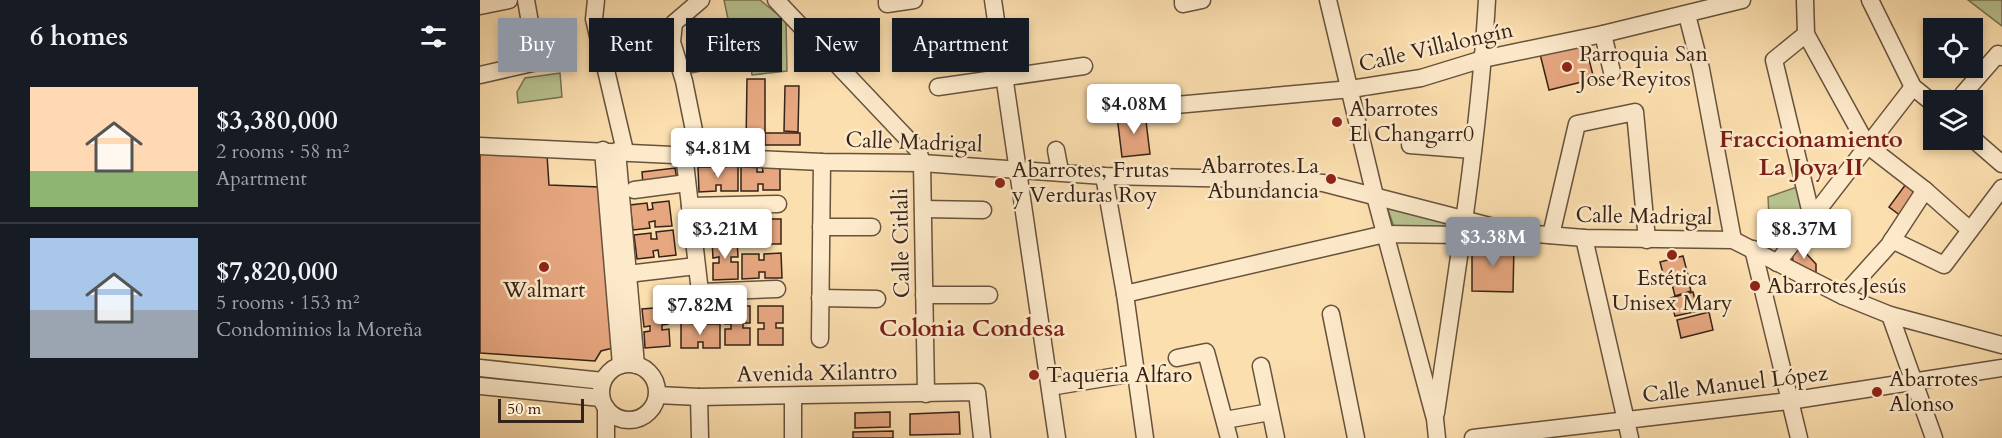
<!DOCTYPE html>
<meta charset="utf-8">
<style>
body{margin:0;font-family:Cardo,serif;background:#20242c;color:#f1f3f6;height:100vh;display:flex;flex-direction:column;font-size:22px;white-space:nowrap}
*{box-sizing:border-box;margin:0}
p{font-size:20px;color:#9ea1a6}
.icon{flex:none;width:33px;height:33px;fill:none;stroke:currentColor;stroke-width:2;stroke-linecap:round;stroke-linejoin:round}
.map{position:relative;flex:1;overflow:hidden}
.panel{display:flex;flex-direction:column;background:#171b24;width:480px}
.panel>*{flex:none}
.hud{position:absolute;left:18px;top:18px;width:570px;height:54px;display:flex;gap:12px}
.buttons{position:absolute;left:1443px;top:18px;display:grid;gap:12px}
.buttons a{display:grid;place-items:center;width:60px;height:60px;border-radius:0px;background:#171b24;box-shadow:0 3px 9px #0003;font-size:30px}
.scale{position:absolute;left:18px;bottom:15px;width:86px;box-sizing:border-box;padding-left:6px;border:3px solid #362318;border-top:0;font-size:16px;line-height:21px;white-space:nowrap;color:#362318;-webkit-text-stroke:4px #fdeacb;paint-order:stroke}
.price{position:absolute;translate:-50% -51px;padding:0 14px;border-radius:6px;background:#fff;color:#222;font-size:20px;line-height:39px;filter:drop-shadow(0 2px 3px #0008)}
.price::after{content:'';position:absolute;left:50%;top:36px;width:18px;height:14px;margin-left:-9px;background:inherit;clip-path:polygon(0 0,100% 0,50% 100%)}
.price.active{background:#8c9099;color:#fff}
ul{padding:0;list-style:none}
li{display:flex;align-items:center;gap:18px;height:150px;padding:0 30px}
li+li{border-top:2px solid #363941}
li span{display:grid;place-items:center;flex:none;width:168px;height:120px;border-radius:0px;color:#555}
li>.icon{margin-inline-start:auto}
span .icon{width:72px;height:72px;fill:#fffc;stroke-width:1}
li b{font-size:26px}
h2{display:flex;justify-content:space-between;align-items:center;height:72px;padding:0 30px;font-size:26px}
.pill{padding:0 21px;border-radius:0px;background:#171b24;box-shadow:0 3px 9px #0003;font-size:21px;line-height:54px}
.pill.active{background:#8c9099;color:#fff}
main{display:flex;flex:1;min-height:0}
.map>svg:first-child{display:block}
.green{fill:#b8c390;stroke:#777354;stroke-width:1.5}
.building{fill:#e7a780;stroke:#362318;stroke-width:1.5}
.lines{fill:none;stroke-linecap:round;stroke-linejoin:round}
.minor-casing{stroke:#68523e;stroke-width:19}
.minor{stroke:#fdeacb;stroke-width:16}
.poi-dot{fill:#8f2418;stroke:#fdeacb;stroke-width:2}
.labels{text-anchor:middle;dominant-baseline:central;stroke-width:5;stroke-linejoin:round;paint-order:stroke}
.street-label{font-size:22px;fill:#362318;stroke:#fdeacb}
.poi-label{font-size:22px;fill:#362318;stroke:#fdeacb;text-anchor:start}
.neighbourhood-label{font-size:24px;font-weight:bold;fill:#7a1f14;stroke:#fdeacb}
</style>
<main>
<section class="panel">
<h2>6 homes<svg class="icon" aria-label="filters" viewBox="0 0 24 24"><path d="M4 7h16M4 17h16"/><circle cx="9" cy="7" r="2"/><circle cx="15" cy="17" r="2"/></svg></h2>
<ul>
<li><span style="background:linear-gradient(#ffd9b3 70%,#8fb573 0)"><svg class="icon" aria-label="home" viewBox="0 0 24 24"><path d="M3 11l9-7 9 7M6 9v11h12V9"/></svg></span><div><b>$3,380,000</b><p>2 rooms · 58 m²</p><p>Apartment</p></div></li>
<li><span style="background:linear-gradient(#a9c7e8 60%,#9aa5b1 0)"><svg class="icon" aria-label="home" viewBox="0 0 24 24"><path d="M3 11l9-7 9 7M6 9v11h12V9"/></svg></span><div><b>$7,820,000</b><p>5 rooms · 153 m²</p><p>Condominios la Moreña</p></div></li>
</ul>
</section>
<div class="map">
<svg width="1522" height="438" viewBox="0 0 1522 438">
<rect width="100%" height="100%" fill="#fcdfaf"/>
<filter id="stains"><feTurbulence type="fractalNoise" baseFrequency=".00333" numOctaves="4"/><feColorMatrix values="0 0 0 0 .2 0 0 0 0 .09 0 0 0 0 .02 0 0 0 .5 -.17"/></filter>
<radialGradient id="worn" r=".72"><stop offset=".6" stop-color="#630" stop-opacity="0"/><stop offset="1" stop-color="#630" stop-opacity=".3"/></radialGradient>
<g class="green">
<path d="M244,0h36l26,21 1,50 -35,4 -2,-14 -59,12 -4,-47 41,-7z"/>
<path d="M1488,0h34v26z"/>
<path d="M80,73l2,24 -44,6 -1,-11 8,-14z"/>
<path d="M1320,186l7,30 -28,28h-4l-5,-8 -2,-39z"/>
<path d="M907,207l72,18 -64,5z"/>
</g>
<g class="building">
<path d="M1105,44l9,35 -45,11 -9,-36z"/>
<path d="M267,79h18v66h-19z"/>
<path d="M305,86h14l-1,46 -14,-1z"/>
<path d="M665,113l5,41 -28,3 -5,-41z"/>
<rect x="285" y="133" width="35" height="12"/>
<path d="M0,153l67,2 2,30 51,2 17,160 -16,4 -6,10 -115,-8z"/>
<path d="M300,165v25h-17v-6h-5v7h-17v-25h16v6h6l-1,-6z"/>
<path d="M258,166v25h-17v-6h-5v6l-17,1 -1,-25h17v6h5v-6z"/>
<path d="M195,168l2,12 -34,4 -1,-12z"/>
<path d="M1426,184l7,7v9l-12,16 -12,-9z"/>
<path d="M189,201l3,25 -17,1v-6l-6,1 1,6 -17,2 -3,-25 17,-2 1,7 5,-1 -1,-6z"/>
<path d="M278,219v7h5v-7h18v25h-17v-6h-5v6h-17l-1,-24z"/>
<path d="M193,230l3,25 -17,2 -1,-7 -5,1 1,6 -17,2 -3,-24 17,-2v6h6l-1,-7z"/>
<path d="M232,240h25l1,17h-7v5h7v17l-25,1v-17h6v-6l-6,1z"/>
<path d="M992,244l42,1 -1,47 -41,-1z"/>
<path d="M1319,246l17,18v10l-23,-13 -1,-8z"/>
<path d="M301,253l1,25h-17v-6h-6v6l-17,1v-25h17v6h5v-6z"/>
<path d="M1203,256l5,19 -23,6 -5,-19z"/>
<path d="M1207,276l4,15 -16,5 -4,-16z"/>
<path d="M1213,292l5,19 -23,5 -5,-18z"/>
<path d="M245,306h25v17h-7v5h7v17h-25v-16h6v-5h-6z"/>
<path d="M278,306h25v17h-7v5h7v17h-25v-16h6v-6h-6z"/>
<path d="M187,307l1,17 -6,1v5l7,-1 1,17 -25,2 -1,-16 6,-1v-5l-6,1 -2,-18z"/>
<path d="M1229,312l4,18 -32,8 -4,-18z"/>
<path d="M201,323l17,1v6h5v-6h17v24h-17v-6h-5v6h-17z"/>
<path d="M410,412v15l-35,1v-15z"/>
<path d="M479,412l1,22 -50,1v-21z"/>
<path d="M413,431v7h-40v-6z"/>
</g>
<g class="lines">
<g class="minor-casing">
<g id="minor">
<path d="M116,0l-2,19 31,132"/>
<path d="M296,0l142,150 4,13 4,231"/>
<path d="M407,0v4l27,-4"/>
<path d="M513,0l64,438"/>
<path d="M703,0v4l19,-4"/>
<path d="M848,0l47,196 60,223 2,19"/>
<path d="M1325,0l1,34 61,111 58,45 45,40"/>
<path d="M1390,0l43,87 21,17"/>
<path d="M0,6l29,-6"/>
<path d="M1207,15l14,54 32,171"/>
<path d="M1123,34l9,38"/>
<path d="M1326,34l-32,26 38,158"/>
<path d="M0,75l57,-13 -11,-62"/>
<path d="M458,87l146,-21"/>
<path d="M1483,94l35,-40 4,3"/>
<path d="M685,106l186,-17 70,-11 62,-19 120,-25 139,-34"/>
<path d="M1492,138l30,26"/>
<path d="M930,145l62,5"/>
<path d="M0,146l342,16 100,1 182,13 186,4 33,3 190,49 71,6 149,2 110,56 47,19 112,30"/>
<path d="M123,150l18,215"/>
<path d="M576,150l4,21"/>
<path d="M137,151l19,214"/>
<path d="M204,154l16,138 77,-3"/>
<path d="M219,155l-15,-74 -12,-39 2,-19 27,-23"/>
<path d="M624,176l21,118 20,144"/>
<path d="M154,190l53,-7"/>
<path d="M210,206l88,-2"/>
<path d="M443,209l60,1"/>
<path d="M341,227h51"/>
<path d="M1071,235l26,-111 58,-12 12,128"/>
<path d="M1104,238l46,200"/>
<path d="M1412,240l52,25 58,-77"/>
<path d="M1273,249l46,189"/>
<path d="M1297,263l136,-176"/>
<path d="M139,275l77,-9"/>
<path d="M645,294l260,-60 77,1"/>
<path d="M444,295h65"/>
<path d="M1363,296l46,-51 36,-55"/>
<path d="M340,298l57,1"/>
<path d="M851,314l25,124"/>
<path d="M1410,315l44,123"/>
<path d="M340,339l2,-177"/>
<path d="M697,358l29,-6 23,86"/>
<circle cx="149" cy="392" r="28"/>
<path d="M781,366l15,72"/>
<path d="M0,368l123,13"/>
<path d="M0,386l121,12"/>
<path d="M570,387l85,-14"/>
<path d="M177,395l42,2 278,-5 5,46"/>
<path d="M219,397l1,41"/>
<path d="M126,408v30"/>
<path d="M956,413c20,-137 43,-275 51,-413"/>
<path d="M745,420l45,-8"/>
<path d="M313,438v-42"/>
<path d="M993,438l316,-37 213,-33"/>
</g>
</g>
<use href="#minor" class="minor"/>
</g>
<g class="poi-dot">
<circle cx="1087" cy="67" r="6"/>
<circle cx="857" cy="122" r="6"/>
<circle cx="851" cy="179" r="6"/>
<circle cx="520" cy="183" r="6"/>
<circle cx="1192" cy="255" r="6"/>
<circle cx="64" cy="267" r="6"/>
<circle cx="1275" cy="286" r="6"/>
<circle cx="554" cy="375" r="6"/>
<circle cx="1397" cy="392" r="6"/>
</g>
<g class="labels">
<g class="street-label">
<text transform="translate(956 47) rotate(-13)">Calle Villalongín</text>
<text transform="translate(434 142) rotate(2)">Calle Madrigal</text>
<text transform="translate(1164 216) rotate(1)">Calle Madrigal</text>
<text transform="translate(421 243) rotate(-91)">Calle Citlali</text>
<text transform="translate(337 373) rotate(-1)">Avenida Xilantro</text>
<text transform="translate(1255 384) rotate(-7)">Calle Manuel López</text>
</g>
<g class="poi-label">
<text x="1099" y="54">Parroquia San<tspan x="1099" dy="25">Jose Reyitos</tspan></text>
<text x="869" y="109">Abarrotes<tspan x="869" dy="25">El Changarr0</tspan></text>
<text x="839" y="166" text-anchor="end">Abarrotes La<tspan x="839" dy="25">Abundancia</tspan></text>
<text x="532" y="170">Abarrotes, Frutas<tspan x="532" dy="25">y Verduras Roy</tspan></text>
<text x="1192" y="278" text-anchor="middle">Estética<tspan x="1192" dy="25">Unisex Mary</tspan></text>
<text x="1287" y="286">Abarrotes Jesús</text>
<text x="64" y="290" text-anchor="middle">Walmart</text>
<text x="566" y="375">Taqueria Alfaro</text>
<text x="1409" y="379">Abarrotes<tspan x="1409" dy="25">Alonso</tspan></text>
</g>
<g class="neighbourhood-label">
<text x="1331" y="139">Fraccionamiento<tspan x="1331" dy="28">La Joya II</tspan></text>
<text x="492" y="328">Colonia Condesa</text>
</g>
</g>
<rect width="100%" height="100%" filter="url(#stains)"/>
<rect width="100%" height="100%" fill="url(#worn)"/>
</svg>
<div class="buttons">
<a><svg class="icon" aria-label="locate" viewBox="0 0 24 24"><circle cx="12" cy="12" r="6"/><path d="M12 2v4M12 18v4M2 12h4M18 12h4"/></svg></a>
<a><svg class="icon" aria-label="layers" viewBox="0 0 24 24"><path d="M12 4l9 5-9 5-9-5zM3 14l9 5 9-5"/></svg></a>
</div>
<div class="scale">50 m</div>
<b class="price" style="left:654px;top:135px">$4.08M</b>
<b class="price" style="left:238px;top:179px">$4.81M</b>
<b class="price" style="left:245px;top:260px">$3.21M</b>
<b class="price" style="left:1324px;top:260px">$8.37M</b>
<b class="price active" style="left:1013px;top:268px">$3.38M</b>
<b class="price" style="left:220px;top:336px">$7.82M</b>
<div class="hud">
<a class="pill active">Buy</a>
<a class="pill">Rent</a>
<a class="pill">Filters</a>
<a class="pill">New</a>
<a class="pill">Apartment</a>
</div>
</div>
</main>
